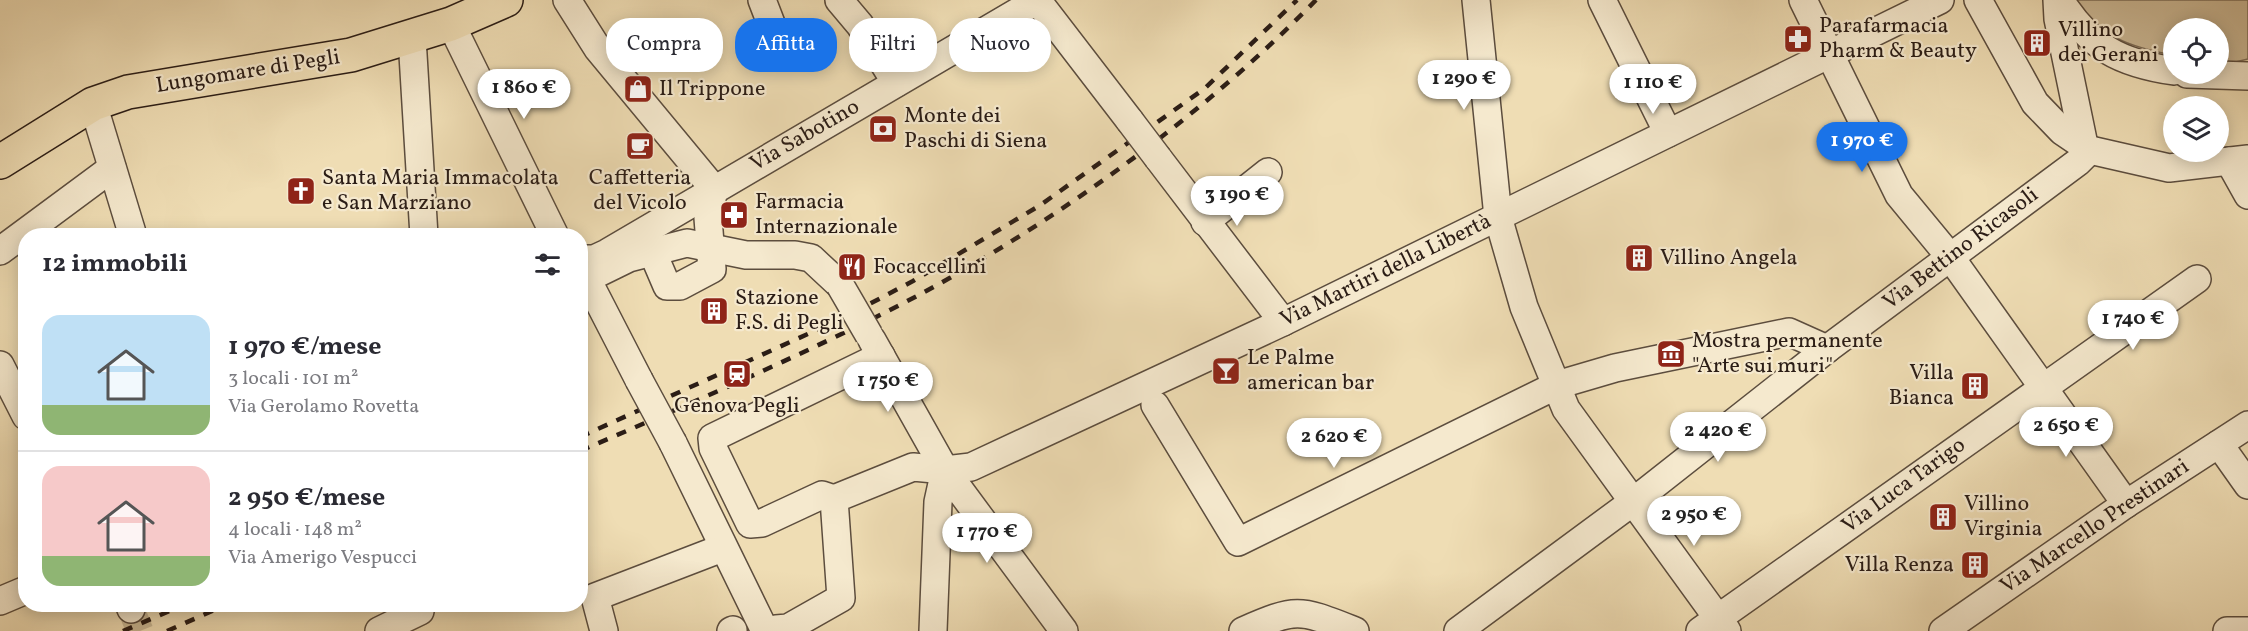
<!DOCTYPE html>
<html lang="it">
<meta charset="utf-8">
<style>
body{margin:0;font-family:Vollkorn,serif;background:#f2f2f3;color:#2b2b33;height:100vh;display:flex;flex-direction:column;font-size:22px;white-space:nowrap}
*{box-sizing:border-box;margin:0}
p{font-size:20px;color:#7c7c81}
.icon{flex:none;width:33px;height:33px;fill:none;stroke:currentColor;stroke-width:2;stroke-linecap:round;stroke-linejoin:round}
.map{position:relative;flex:1;overflow:hidden}
.drawer{position:absolute;left:18px;top:228px;width:570px;height:384px;display:flex;flex-direction:column;background:#fff;border-radius:24px;box-shadow:0 3px 15px #0003}
.drawer>*{flex:none}
.top-card{position:absolute;left:606px;top:18px;width:570px;height:54px;display:flex;gap:12px}
.tools{position:absolute;left:2163px;top:18px;display:grid;gap:12px}
.tools a{display:grid;place-items:center;width:66px;height:66px;border-radius:50%;background:#fff;box-shadow:0 3px 15px #0003;font-size:30px}
.price{position:absolute;translate:-50% -51px;padding:0 14px;border-radius:21px;background:#fff;color:#222;font-size:20px;line-height:39px;filter:drop-shadow(0 2px 3px #0008)}
.price::after{content:'';position:absolute;left:50%;top:36px;width:18px;height:14px;margin-left:-9px;background:inherit;clip-path:polygon(0 0,100% 0,50% 100%)}
.price.current{background:#1a73e8;color:#fff}
ul{padding:0;list-style:none}
li{display:flex;align-items:center;gap:18px;height:150px;padding:0 24px}
li+li{border-top:2px solid #e1e1e2}
li span{display:grid;place-items:center;flex:none;width:168px;height:120px;border-radius:18px;color:#555}
li>.icon{margin-inline-start:auto}
span .icon{width:72px;height:72px;fill:#fffc;stroke-width:1}
li b{font-size:26px}
h2{display:flex;justify-content:space-between;align-items:center;height:72px;padding:0 24px;font-size:26px}
.tag{padding:0 21px;border-radius:24px;background:#fff;box-shadow:0 3px 15px #0003;font-size:21px;line-height:54px}
.tag.current{background:#1a73e8;color:#fff}
.map>svg:first-child{display:block}
.green{fill:#cebc99;stroke:#7c6c58;stroke-width:1.5}
.lines{fill:none;stroke-linecap:round;stroke-linejoin:round}
.minor-tunnel{stroke:#c8b794;stroke-width:27;stroke-dasharray:27 14;stroke-linecap:butt}
.minor-casing{stroke:#5c4d3e;stroke-width:30}
.major-casing{stroke:#2b1d16;stroke-width:36}
.minor{stroke:#f5e9ce;stroke-width:27}
.major{stroke:#efddb4;stroke-width:33}
.rail{stroke:#2b1d16;stroke-width:4.5;stroke-dasharray:10 10;stroke-linecap:butt}
.minor-bridge-casing{stroke:#5c4d3e;stroke-width:30;stroke-linecap:butt}
.minor-bridge{stroke:#f5e9ce;stroke-width:27}
.labels{text-anchor:middle;dominant-baseline:central;stroke-width:4.5;stroke-linejoin:round;paint-order:stroke}
.poi-label{font-size:22px;fill:#2b1d16;stroke:#f5e9ce;text-anchor:start}
.street-label{font-size:22px;fill:#2b1d16;stroke:#f5e9ce}
</style>
<div class="map">
<svg width="2248" height="631" viewBox="0 0 2248 631">
<rect width="100%" height="100%" fill="#efddb4"/>
<filter id="stains"><feTurbulence type="fractalNoise" baseFrequency=".00333" numOctaves="4"/><feColorMatrix values="0 0 0 0 .2 0 0 0 0 .09 0 0 0 0 .02 0 0 0 .5 -.17"/></filter>
<radialGradient id="worn" r=".72"><stop offset=".6" stop-color="#630" stop-opacity="0"/><stop offset="1" stop-color="#630" stop-opacity=".3"/></radialGradient>
<path class="green" d="M2074,0h174v59l-17,4 -12,-2 -1,-33h-44l-1,27c-48,-9 -67,-17 -99,-55z"/>
<g class="lines">
<path class="minor-tunnel" d="M131,609l9,22"/>
<g class="minor-casing">
<g id="minor">
<path d="M567,0l31,49 116,140"/>
<path d="M762,0l10,26"/>
<path d="M839,0l21,25 36,58"/>
<path d="M1037,0l93,121"/>
<path d="M1476,0l22,217 26,90 42,102 161,222"/>
<path d="M1602,0l66,133"/>
<path d="M1803,0l96,195 52,63 175,246"/>
<path d="M1978,0l57,103 27,28 28,19 79,18 79,-9"/>
<path d="M2057,0l1,19 26,126"/>
<path d="M2060,0c30,47 59,63 114,71"/>
<path d="M451,24l104,212"/>
<path d="M412,38l12,198"/>
<path d="M2187,74l61,2"/>
<path d="M93,104l40,132"/>
<path d="M1158,158l125,164"/>
<path d="M2229,161l19,34"/>
<path d="M1205,222l63,-50"/>
<path d="M637,247l15,4 15,35h13l32,-17 -4,-51 6,-29"/>
<path d="M0,251l112,-83"/>
<path d="M580,259h14l13,-6 431,-253"/>
<path d="M587,279l52,101"/>
<path d="M580,282l49,-24 58,-15 59,12h49l16,3 29,27"/>
<path d="M872,340l73,130 119,161"/>
<path d="M0,365l26,51"/>
<path d="M1155,405l83,137 319,-157 58,-17 174,-36 38,17"/>
<path d="M673,443l92,188"/>
<path d="M2219,444l29,41"/>
<path d="M834,499l-12,-4 -60,28 -12,1 -37,-76 -1,-10 169,-82"/>
<path d="M0,601l26,-11"/>
<path d="M129,604l2,5"/>
<path d="M776,629l12,-1 53,-30 -7,-99 79,-32 32,3 26,-3 312,-145 657,-322"/>
<path d="M379,631l41,-20"/>
<path d="M604,631l-9,-34 117,-45"/>
<path d="M731,631l2,-1"/>
<path d="M933,631l5,-129 7,-32"/>
<path d="M1243,631c55,-24 56,-22 112,0"/>
<path d="M1458,631l176,-130 193,-152 251,-187 12,-12"/>
<path d="M1700,631l497,-352"/>
<path d="M1943,631l183,-127 122,-79"/>
<path d="M2227,631h21"/>
</g>
</g>
<g class="major-casing">
<path id="major" d="M0,162l93,-58 35,-12 223,-37 100,-31 55,-24"/>
</g>
<use href="#minor" class="minor"/>
<use href="#major" class="major"/>
<g class="rail">
<path d="M580,437l261,-118 72,-38 126,-75 165,-117 93,-89"/>
<path d="M580,451c114,-49 228,-98 337,-155 140,-75 288,-182 399,-296"/>
<path d="M123,631l63,-27"/>
<path d="M167,631l61,-27"/>
</g>
<g class="minor-bridge-casing">
<g id="minor-bridge">
<path d="M1130,121l28,37"/>
<path d="M840,285l29,50"/>
<path d="M639,380l34,63"/>
</g>
</g>
<use href="#minor-bridge" class="minor-bridge"/>
</g>
<defs>
<g id="pharmacy-square" transform="scale(1.5)"><rect x="-9" y="-9" width="18" height="18" rx="4" fill="#8f2418" stroke="#f5e9ce"/><path d="M-2-6h4v4h4v4h-4v4h-4v-4h-4v-4h4Z" fill="#fff"/></g>
<g id="building-square" transform="scale(1.5)"><rect x="-9" y="-9" width="18" height="18" rx="4" fill="#8f2418" stroke="#f5e9ce"/><path d="M-4-6H4V6H1V3H-1V6H-4ZM-2.5-4.3h1.7v1.8h-1.7ZM.8-4.3h1.7v1.8H.8ZM-2.5-1h1.7V.8h-1.7ZM.8-1h1.7V.8H.8Z" fill="#fff"/></g>
<g id="shop-square" transform="scale(1.5)"><rect x="-9" y="-9" width="18" height="18" rx="4" fill="#8f2418" stroke="#f5e9ce"/><path d="M-5-2.5h2.3a2.7 3.5 0 0 1 5.4 0H5L5.5 6h-11ZM-1.5-2.5h3a1.5 2.3 0 0 0-3 0Z" fill="#fff"/></g>
<g id="bank-square" transform="scale(1.5)"><rect x="-9" y="-9" width="18" height="18" rx="4" fill="#8f2418" stroke="#f5e9ce"/><path d="M-6-4H6V4H-6ZM0-2.3a2.3 2.3 0 1 0 0 4.6a2.3 2.3 0 1 0 0-4.6Z" fill="#fff"/></g>
<g id="cafe-square" transform="scale(1.5)"><rect x="-9" y="-9" width="18" height="18" rx="4" fill="#8f2418" stroke="#f5e9ce"/><path d="M-5.5-4.5H6V0H3Q3 3.5 0 3.5H-2.5Q-5.5 3.5-5.5 0ZM3-3.2v2h1.7v-2ZM-6 4.5H4V6H-6Z" fill="#fff"/></g>
<g id="church-square" transform="scale(1.5)"><rect x="-9" y="-9" width="18" height="18" rx="4" fill="#8f2418" stroke="#f5e9ce"/><path d="M-1.2-6h2.4v3.5h3.3v2.4h-3.3V6h-2.4V-.1h-3.3v-2.4h3.3Z" fill="#fff"/></g>
<g id="restaurant-square" transform="scale(1.5)"><rect x="-9" y="-9" width="18" height="18" rx="4" fill="#8f2418" stroke="#f5e9ce"/><path d="M-5-6h1v4h1v-4h1v4h1v-4h1v5L-1.5 .5V6h-2V.5L-5-1ZM5-6V6H3V1.5H1.5Q1.5-4 5-6Z" fill="#fff"/></g>
<g id="museum-square" transform="scale(1.5)"><rect x="-9" y="-9" width="18" height="18" rx="4" fill="#8f2418" stroke="#f5e9ce"/><path d="M0-6L6-3V-2H-6V-3ZM-5-1h2V3h-2ZM-1-1h2V3h-2ZM3-1h2V3H3ZM-6 4H6V6H-6Z" fill="#fff"/></g>
<g id="bar-square" transform="scale(1.5)"><rect x="-9" y="-9" width="18" height="18" rx="4" fill="#8f2418" stroke="#f5e9ce"/><path d="M-6-5H6L.8 .8V4.5H3.5V6h-7V4.5H-.8V.8Z" fill="#fff"/></g>
<g id="station-square" transform="scale(1.5)"><rect x="-9" y="-9" width="18" height="18" rx="4" fill="#8f2418" stroke="#f5e9ce"/><path d="M-3-6H3Q5-6 5-4V2Q5 4 3 4L4.5 6H3L1.5 4h-3L-3 6H-4.5L-3 4Q-5 4-5 2V-4Q-5-6-3-6ZM-3.5-4v3h7v-3ZM-3.5 1v1.5H-2V1ZM2 1v1.5H3.5V1Z" fill="#fff"/></g>
</defs>
<g fill-rule="evenodd">
<use href="#pharmacy-square" x="1798" y="39"/>
<use href="#building-square" x="2037" y="43"/>
<use href="#shop-square" x="638" y="89"/>
<use href="#bank-square" x="883" y="129"/>
<use href="#cafe-square" x="640" y="146"/>
<use href="#church-square" x="301" y="191"/>
<use href="#pharmacy-square" x="734" y="215"/>
<use href="#building-square" x="1639" y="258"/>
<use href="#restaurant-square" x="852" y="267"/>
<use href="#building-square" x="714" y="311"/>
<use href="#museum-square" x="1671" y="354"/>
<use href="#bar-square" x="1226" y="371"/>
<use href="#station-square" x="737" y="374"/>
<use href="#building-square" x="1975" y="386"/>
<use href="#building-square" x="1943" y="517"/>
<use href="#building-square" x="1975" y="565"/>
</g>
<g class="labels">
<g class="poi-label">
<text x="1819" y="26">Parafarmacia<tspan x="1819" dy="25">Pharm &amp; Beauty</tspan></text>
<text x="2058" y="30">Villino<tspan x="2058" dy="25">dei Gerani</tspan></text>
<text x="659" y="89">Il Trippone</text>
<text x="904" y="116">Monte dei<tspan x="904" dy="25">Paschi di Siena</tspan></text>
<text x="322" y="178">Santa Maria Immacolata<tspan x="322" dy="25">e San Marziano</tspan></text>
<text x="640" y="178" text-anchor="middle">Caffetteria<tspan x="640" dy="25">del Vicolo</tspan></text>
<text x="755" y="202">Farmacia<tspan x="755" dy="25">Internazionale</tspan></text>
<text x="1660" y="258">Villino Angela</text>
<text x="873" y="267">Focaccellini</text>
<text x="735" y="298">Stazione<tspan x="735" dy="25">F.S. di Pegli</tspan></text>
<text x="1692" y="341">Mostra permanente<tspan x="1692" dy="25">"Arte sui muri"</tspan></text>
<text x="1247" y="358">Le Palme<tspan x="1247" dy="25">american bar</tspan></text>
<text x="1954" y="373" text-anchor="end">Villa<tspan x="1954" dy="25">Bianca</tspan></text>
<text x="737" y="406" text-anchor="middle">Genova Pegli</text>
<text x="1964" y="504">Villino<tspan x="1964" dy="25">Virginia</tspan></text>
<text x="1954" y="565" text-anchor="end">Villa Renza</text>
</g>
<g class="street-label">
<text transform="translate(248 72) rotate(-9)">Lungomare di Pegli</text>
<text transform="translate(805 136) rotate(-30)">Via Sabotino</text>
<text transform="translate(1961 249) rotate(-37)">Via Bettino Ricasoli</text>
<text transform="translate(1386 271) rotate(-26)">Via Martiri della Libertà</text>
<text transform="translate(1904 486) rotate(-36)">Via Luca Tarigo</text>
<text transform="translate(2095 527) rotate(-34)">Via Marcello Prestinari</text>
</g>
</g>
<rect width="100%" height="100%" filter="url(#stains)"/>
<rect width="100%" height="100%" fill="url(#worn)"/>
</svg>
<div class="tools">
<a><svg class="icon" aria-label="locate" viewBox="0 0 24 24"><circle cx="12" cy="12" r="6"/><path d="M12 2v4M12 18v4M2 12h4M18 12h4"/></svg></a>
<a><svg class="icon" aria-label="layers" viewBox="0 0 24 24"><path d="M12 4l9 5-9 5-9-5zM3 14l9 5 9-5"/></svg></a>
</div>
<b class="price" style="left:1464px;top:111px">1 290 €</b>
<b class="price" style="left:1653px;top:115px">1 110 €</b>
<b class="price" style="left:524px;top:120px">1 860 €</b>
<b class="price current" style="left:1862px;top:173px">1 970 €</b>
<b class="price" style="left:1237px;top:227px">3 190 €</b>
<b class="price" style="left:2133px;top:351px">1 740 €</b>
<b class="price" style="left:888px;top:413px">1 750 €</b>
<b class="price" style="left:2066px;top:458px">2 650 €</b>
<b class="price" style="left:1718px;top:463px">2 420 €</b>
<b class="price" style="left:1334px;top:469px">2 620 €</b>
<b class="price" style="left:1694px;top:547px">2 950 €</b>
<b class="price" style="left:987px;top:564px">1 770 €</b>
<div class="top-card">
<a class="tag">Compra</a>
<a class="tag current">Affitta</a>
<a class="tag">Filtri</a>
<a class="tag">Nuovo</a>
</div>
<section class="drawer">
<h2>12 immobili<svg class="icon" aria-label="filters" viewBox="0 0 24 24"><path d="M4 7h16M4 17h16"/><circle cx="9" cy="7" r="2"/><circle cx="15" cy="17" r="2"/></svg></h2>
<ul>
<li><span style="background:linear-gradient(#bfe0f5 75%,#8fb573 0)"><svg class="icon" aria-label="home" viewBox="0 0 24 24"><path d="M3 11l9-7 9 7M6 9v11h12V9"/></svg></span><div><b>1 970 €/mese</b><p>3 locali · 101 m²</p><p>Via Gerolamo Rovetta</p></div></li>
<li><span style="background:linear-gradient(#f6c9c9 75%,#8fb573 0)"><svg class="icon" aria-label="home" viewBox="0 0 24 24"><path d="M3 11l9-7 9 7M6 9v11h12V9"/></svg></span><div><b>2 950 €/mese</b><p>4 locali · 148 m²</p><p>Via Amerigo Vespucci</p></div></li>
</ul>
</section>
</div>
